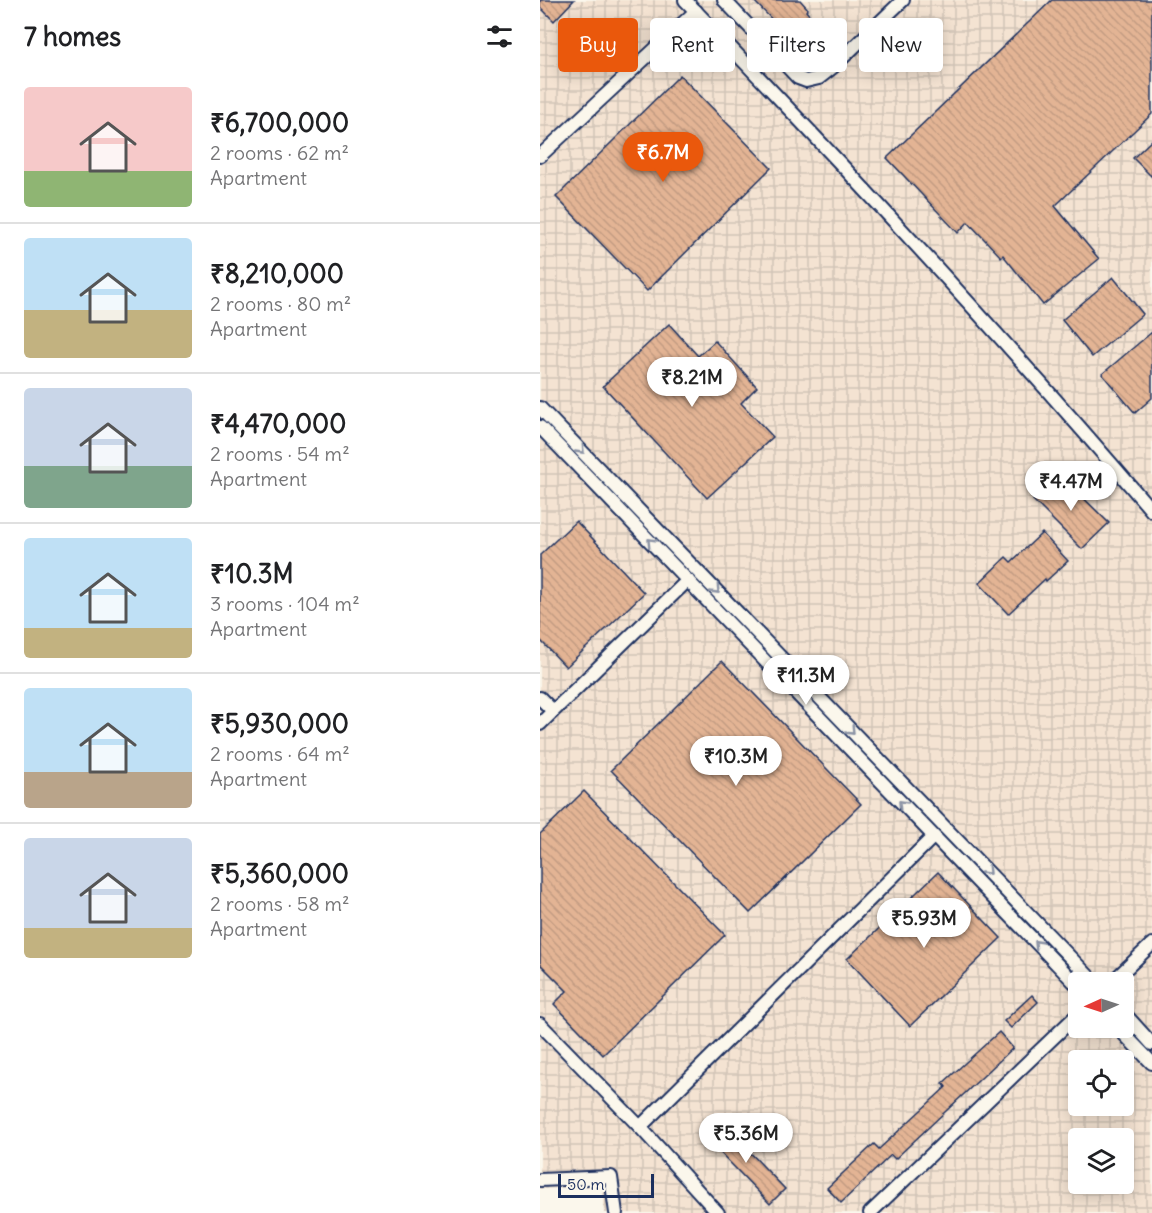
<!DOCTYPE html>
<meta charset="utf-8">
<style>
body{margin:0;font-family:Delius,sans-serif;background:#f2f2f2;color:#202124;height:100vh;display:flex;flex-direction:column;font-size:22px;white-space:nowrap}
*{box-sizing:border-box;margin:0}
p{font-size:20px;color:#757577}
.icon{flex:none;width:33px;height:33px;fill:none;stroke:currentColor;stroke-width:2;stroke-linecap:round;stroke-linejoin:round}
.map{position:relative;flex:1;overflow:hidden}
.drawer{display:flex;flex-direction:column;background:#fff;width:540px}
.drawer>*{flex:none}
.top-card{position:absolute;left:18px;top:18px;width:504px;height:54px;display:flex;gap:12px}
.needle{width:39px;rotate:267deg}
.controls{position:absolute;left:528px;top:972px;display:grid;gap:12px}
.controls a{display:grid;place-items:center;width:66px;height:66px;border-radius:6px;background:#fff;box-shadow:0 3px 15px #0003;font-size:30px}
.scale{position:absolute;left:18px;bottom:15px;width:96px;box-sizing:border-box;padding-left:6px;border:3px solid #1b2f5e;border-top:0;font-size:16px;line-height:21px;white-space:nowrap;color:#1b2f5e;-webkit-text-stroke:4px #fbf7ec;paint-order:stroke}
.price{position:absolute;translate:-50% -51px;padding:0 14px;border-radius:21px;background:#fff;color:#222;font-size:20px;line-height:39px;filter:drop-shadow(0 2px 3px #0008)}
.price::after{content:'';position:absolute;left:50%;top:36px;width:18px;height:14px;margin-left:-9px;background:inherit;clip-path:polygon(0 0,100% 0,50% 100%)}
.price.selected{background:#ea580c;color:#fff}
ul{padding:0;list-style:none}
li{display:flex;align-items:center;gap:18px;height:150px;padding:0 24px}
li+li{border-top:2px solid #e0e0e0}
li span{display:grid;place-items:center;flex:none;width:168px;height:120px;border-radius:6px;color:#555}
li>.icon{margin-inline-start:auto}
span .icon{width:72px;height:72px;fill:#fffc;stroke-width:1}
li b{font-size:26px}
h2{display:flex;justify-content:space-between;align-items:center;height:72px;padding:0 24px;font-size:26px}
.chip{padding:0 21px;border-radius:6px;background:#fff;box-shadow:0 3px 15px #0003;font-size:21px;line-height:54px}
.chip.selected{background:#ea580c;color:#fff}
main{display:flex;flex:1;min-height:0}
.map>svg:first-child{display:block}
.industrial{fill:url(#industrial-grid);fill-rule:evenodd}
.building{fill:url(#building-back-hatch);stroke:#1b2f5e;stroke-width:1.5}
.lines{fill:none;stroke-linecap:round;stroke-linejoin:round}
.minor-casing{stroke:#1b2f5e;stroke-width:16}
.minor{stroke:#fbf7ec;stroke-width:12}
.oneway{stroke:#8b93a5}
</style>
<main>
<section class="drawer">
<h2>7 homes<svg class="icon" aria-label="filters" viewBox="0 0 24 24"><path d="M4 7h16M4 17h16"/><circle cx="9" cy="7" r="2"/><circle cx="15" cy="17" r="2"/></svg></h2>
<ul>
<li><span style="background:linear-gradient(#f6c9c9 70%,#8fb573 0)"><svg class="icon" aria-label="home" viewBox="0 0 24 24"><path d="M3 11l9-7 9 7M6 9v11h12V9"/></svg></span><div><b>₹6,700,000</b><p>2 rooms · 62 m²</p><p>Apartment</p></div></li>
<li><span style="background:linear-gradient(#bfe0f5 60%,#c2b280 0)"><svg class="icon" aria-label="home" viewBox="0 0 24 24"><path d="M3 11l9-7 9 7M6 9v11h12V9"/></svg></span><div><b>₹8,210,000</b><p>2 rooms · 80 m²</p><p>Apartment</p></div></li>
<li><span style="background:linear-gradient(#c9d6e8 65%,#7fa58c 0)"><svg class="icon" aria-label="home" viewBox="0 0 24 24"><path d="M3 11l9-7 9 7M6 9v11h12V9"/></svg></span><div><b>₹4,470,000</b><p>2 rooms · 54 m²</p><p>Apartment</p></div></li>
<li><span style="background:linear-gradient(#bfe0f5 75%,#c2b280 0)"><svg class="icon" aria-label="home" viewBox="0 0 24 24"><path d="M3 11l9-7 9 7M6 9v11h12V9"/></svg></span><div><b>₹10.3M</b><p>3 rooms · 104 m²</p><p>Apartment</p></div></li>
<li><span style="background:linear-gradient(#bfe0f5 70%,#b9a48a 0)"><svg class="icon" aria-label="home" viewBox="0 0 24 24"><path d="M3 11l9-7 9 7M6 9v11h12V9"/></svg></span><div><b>₹5,930,000</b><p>2 rooms · 64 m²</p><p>Apartment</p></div></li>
<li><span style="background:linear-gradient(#c9d6e8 75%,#c2b280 0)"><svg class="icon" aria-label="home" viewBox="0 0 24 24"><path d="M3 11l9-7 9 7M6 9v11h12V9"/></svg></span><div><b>₹5,360,000</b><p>2 rooms · 58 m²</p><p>Apartment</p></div></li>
</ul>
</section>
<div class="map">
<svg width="612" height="1213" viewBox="0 0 612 1213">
<defs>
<pattern id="industrial-grid" width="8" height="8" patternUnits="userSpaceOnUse" patternTransform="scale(1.5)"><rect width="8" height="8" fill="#f4e3d2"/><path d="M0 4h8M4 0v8" fill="none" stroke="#d1c3b7"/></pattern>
<pattern id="building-back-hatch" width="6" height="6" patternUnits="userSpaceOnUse" patternTransform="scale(1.5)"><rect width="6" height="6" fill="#e3b494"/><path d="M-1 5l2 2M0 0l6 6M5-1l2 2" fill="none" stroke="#c29b82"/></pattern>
</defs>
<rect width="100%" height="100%" fill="#fbf7ec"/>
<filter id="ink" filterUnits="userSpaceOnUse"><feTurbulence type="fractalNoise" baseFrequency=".0167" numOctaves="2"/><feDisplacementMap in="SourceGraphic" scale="12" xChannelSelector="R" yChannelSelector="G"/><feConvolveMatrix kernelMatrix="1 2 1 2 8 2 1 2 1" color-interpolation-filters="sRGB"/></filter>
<g filter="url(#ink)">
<path class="industrial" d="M0,0h612v1213h-548l-2,-27 -62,3zM538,982h46v46h-46zM538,1060h46v46h-46zM538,1138h46v46h-46z"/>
<g class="building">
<path d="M0,0h34l-20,21 -14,-14z"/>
<path d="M213,0h47l8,9 -2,2 23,28 -24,20 -13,-15 2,-2z"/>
<path d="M512,0h100v114l-97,92 44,53 -56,46 -40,-50 -2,2 -33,-35 -10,11 -71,-75z"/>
<path d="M140,75l91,93 -124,123 -91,-94z"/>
<path d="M612,140v37l-19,-19z"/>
<path d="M573,277l30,37 -51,43 -30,-37z"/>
<path d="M129,324l29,32 17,-15 42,46 -16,16 32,34 -66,61 -104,-112z"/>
<path d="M612,332v66l-17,15 -33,-39z"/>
<path d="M519,474l50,49 -27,26 -49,-49z"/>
<path d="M36,521l68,72 -78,74 -26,-27v-85z"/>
<path d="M502,533l26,28 -22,20 -1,-2 -37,35 -29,-31 27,-26 5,5z"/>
<path d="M182,661l139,143 -111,109 -139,-143z"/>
<path d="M44,791l141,144 -122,120 -49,-51 13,-13 -27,-27v-130z"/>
<path d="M398,872l63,66 -91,88 -63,-67z"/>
<path d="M492,995l6,7 -27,26 -7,-7z"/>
<path d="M459,1032l14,16 -118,111 -4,-4 -50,48 -14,-15 47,-44 5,5 67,-62 -3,-4z"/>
<path d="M183,1124l62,65 -15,15 -63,-65z"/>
</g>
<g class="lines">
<g class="minor-casing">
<g id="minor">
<path d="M145,0c160,166 317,335 467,511"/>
<path d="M184,0l74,78 8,3 13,-3 14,-11 70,-67"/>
<path d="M0,156l156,-145"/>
<path d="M0,408l554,574"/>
<path d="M0,427l538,559"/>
<path d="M0,698l13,13"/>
<path d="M0,724l148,-144"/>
<path d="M572,982l40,-38"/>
<path d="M584,1013l28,31"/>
<path d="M0,1024l100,103 78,86"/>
<path d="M578,1028l34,35"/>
<path d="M100,1127l293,-290"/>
<path d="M0,1180l71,-3 5,36"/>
<path d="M330,1213l208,-199"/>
</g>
</g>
<use href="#minor" class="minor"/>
</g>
<defs><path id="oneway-chevron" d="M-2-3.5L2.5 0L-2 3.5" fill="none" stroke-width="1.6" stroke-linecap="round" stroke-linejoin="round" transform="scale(1.5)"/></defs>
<g class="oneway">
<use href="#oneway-chevron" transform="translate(41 450) rotate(46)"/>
<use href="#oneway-chevron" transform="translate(111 542) rotate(-134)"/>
<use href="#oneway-chevron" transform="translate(176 590) rotate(46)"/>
<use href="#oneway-chevron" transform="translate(311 731) rotate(46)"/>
<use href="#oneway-chevron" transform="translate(362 804) rotate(-134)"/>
<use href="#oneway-chevron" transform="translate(447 871) rotate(46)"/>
<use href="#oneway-chevron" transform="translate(498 944) rotate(-134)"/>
</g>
</g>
</svg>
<div class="controls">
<a><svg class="needle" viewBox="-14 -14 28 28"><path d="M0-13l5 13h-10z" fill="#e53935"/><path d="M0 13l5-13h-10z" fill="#757577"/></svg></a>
<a><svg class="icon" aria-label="locate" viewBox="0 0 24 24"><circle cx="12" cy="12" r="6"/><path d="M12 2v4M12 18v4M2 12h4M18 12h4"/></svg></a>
<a><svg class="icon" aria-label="layers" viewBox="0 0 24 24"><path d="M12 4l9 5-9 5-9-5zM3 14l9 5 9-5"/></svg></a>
</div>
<div class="scale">50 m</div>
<b class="price selected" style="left:123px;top:183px">₹6.7M</b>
<b class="price" style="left:152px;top:408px">₹8.21M</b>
<b class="price" style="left:531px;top:512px">₹4.47M</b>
<b class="price" style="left:266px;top:706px">₹11.3M</b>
<b class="price" style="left:196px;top:787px">₹10.3M</b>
<b class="price" style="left:384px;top:949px">₹5.93M</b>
<b class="price" style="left:206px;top:1164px">₹5.36M</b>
<div class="top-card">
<a class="chip selected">Buy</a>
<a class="chip">Rent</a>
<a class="chip">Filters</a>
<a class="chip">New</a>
</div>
</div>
</main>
